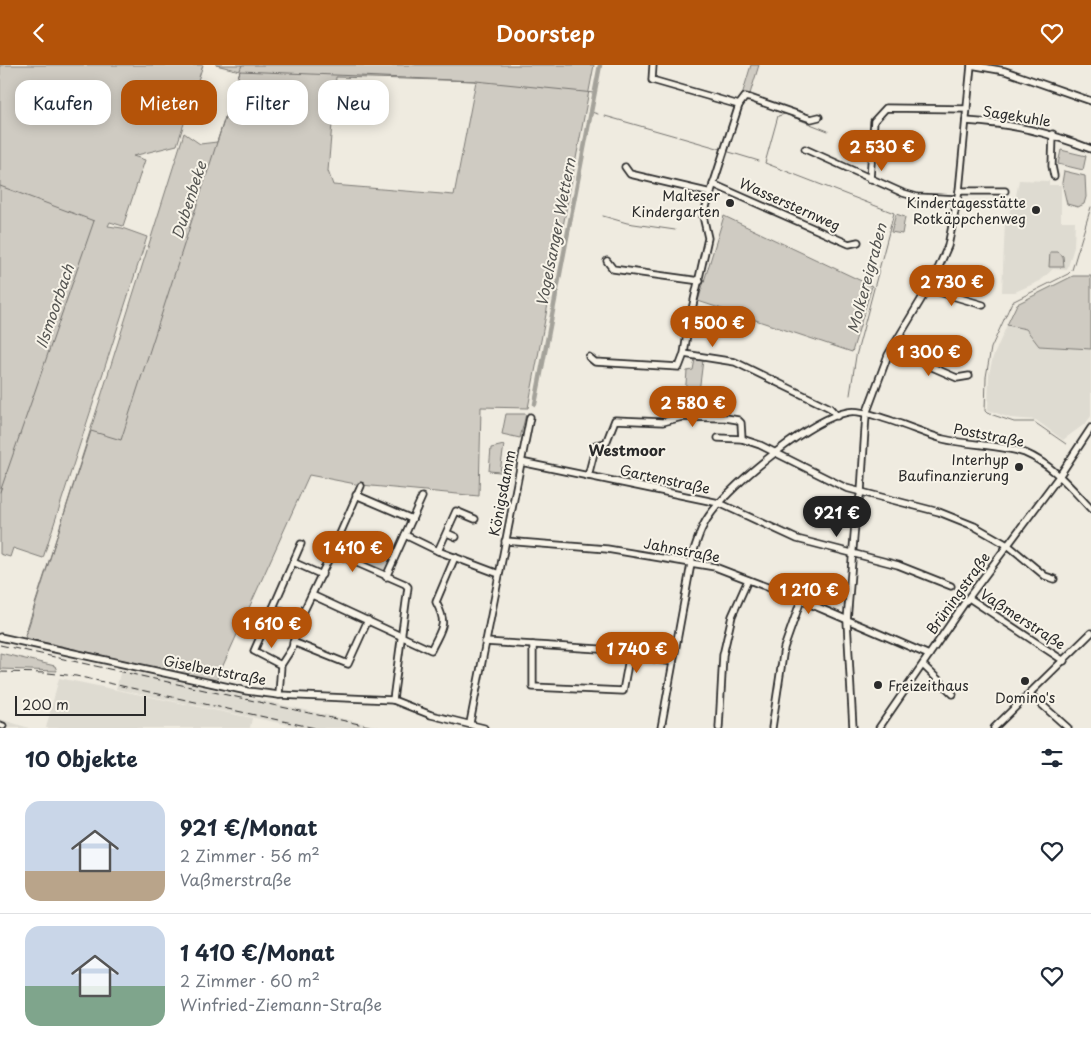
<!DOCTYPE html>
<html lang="de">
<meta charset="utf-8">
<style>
body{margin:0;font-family:"Playpen Sans",sans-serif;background:#f2f2f3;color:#1f2937;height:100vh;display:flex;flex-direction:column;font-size:19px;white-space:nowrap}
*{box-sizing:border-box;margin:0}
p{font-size:16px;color:#747a83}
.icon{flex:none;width:28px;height:28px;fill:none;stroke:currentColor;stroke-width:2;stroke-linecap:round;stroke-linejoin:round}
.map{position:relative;height:663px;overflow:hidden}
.side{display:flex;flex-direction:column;background:#fff;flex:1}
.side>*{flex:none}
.hud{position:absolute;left:15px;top:15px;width:500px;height:45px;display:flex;gap:10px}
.scale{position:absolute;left:15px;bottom:12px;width:131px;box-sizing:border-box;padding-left:5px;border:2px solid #2b2b2b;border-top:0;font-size:14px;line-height:18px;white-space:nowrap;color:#2b2b2b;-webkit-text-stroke:4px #f7f3e8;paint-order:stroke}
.price{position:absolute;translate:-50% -42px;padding:0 11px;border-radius:18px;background:#b45309;color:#fff;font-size:16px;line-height:32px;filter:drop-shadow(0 1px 2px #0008)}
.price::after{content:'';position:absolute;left:50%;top:30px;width:15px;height:11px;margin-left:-8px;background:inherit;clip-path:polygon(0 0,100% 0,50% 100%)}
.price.on{background:#222;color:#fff}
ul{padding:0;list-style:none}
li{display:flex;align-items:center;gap:15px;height:125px;padding:0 25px}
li+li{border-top:1px solid #e0e1e3}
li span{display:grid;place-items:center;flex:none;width:140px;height:100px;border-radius:15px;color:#555}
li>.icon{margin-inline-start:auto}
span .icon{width:60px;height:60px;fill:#fffc;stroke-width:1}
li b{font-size:21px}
h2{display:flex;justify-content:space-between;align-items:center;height:60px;padding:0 25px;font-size:21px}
.pill{padding:0 18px;border-radius:15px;background:#fff;box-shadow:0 2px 12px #0003;font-size:18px;line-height:45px}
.pill.on{background:#b45309;color:#fff}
header{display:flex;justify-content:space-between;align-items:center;height:65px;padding:0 25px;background:#b45309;color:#fff;font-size:22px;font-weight:600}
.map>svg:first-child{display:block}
.built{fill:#dedbd1}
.green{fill:#cfcbc2;stroke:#7d7b76;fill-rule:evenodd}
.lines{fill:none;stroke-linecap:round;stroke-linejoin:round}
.stream{stroke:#74726e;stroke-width:1}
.canal{stroke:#a4a29a;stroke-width:4.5}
.minor-casing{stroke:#2b2b2b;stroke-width:9}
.minor{stroke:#f7f3e8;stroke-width:5.5}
.rail{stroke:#2b2b2b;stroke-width:1;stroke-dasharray:8 4;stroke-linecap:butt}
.poi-dot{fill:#2b2b2b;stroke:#f7f3e8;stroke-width:2}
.labels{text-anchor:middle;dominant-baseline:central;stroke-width:4;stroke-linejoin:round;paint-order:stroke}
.street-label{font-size:14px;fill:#2b2b2b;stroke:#f7f3e8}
.poi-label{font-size:14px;fill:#2b2b2b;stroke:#f7f3e8;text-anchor:end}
.water-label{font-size:15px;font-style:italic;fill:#555552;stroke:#f7f3e8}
.neighbourhood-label{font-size:15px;font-weight:bold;fill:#2b2b2b;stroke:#f7f3e8}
</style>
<header><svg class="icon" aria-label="back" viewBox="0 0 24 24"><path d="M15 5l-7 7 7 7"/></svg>Doorstep<svg class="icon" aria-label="heart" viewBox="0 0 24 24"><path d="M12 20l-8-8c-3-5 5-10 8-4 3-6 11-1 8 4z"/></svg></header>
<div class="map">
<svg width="1091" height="663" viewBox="0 0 1091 663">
<rect width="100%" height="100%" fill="#efebe0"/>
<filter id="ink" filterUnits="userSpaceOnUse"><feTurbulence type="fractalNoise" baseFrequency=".02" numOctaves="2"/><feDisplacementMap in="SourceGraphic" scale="10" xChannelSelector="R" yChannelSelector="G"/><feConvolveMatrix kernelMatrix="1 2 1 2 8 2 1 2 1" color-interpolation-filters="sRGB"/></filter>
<g filter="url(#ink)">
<g class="built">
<path d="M1019,115l30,1v4h12v36h14l-1,26 -7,23 -14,-1 -13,12 -25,11h-13l3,-71 4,-1 2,-21 5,-3z"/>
<path d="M1007,260l19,4 13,17 52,3v67l-5,7 -23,17 -27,-20 -26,-2 -22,-8 1,-36 4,-17z"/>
<path d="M121,605l52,10 211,48h-80l-188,-39z"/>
<path d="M59,613l193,40 -2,10h-204z"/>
<path d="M0,654l29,9h-29z"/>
</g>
<g class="green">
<path d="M0,0h203l-26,80 -44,11 12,4 -22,66 -13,-4 -2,4 14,2 25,9 -104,321 -30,-10 -3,9 -10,-3z"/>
<path d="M216,0h378l-66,343 -47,-1 -2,89 -118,-11 -52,-10 -93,206 -191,-43 159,-505 16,11 17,-2 23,-71zM336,12l140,4 -22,114 -121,-10 -5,-14z"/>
<path d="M751,0h8l-10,32 -7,-2z"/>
<path d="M1061,85l25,6 -3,14 -25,-6z"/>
<path d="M1064,106l21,5 1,21 -2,7 -6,3 -11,-3 -5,-21z"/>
<path d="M896,149l9,3 -3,17 -11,-2z"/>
<path d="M724,151l148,70 -20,66 -154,-51z"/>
<path d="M1050,187h8l5,4 1,11h-15z"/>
<path d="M1073,211h18v73l-52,-3 -13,-17 -19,-4 10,-21z"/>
<path d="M695,294l8,1 -6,48h-13l3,-37 6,-1z"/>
<path d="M506,349h20l-6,24 -18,-4z"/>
<path d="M504,380l-4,27 -11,-1 2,-23z"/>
<path d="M341,475l51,14 -8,19 -48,-21z"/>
<path d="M0,588l55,13 2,5 -57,-2z"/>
</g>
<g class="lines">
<g class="stream">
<path d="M240,5l2,-5"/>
<path d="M591,47l7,2"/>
<path d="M605,51l116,33"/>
<path d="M828,66l-43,-17 -7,2 -13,47 129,50 -38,143 -6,39"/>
<path d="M729,87l30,9"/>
<path d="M0,121l94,35 -94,271"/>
<path d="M603,151l24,7 48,7"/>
<path d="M1066,379l-32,-22h-20l-27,-9 -2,-2 1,-34 5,-29 21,-46 56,-28 4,-4 19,-63"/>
<path d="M25,570l66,-204 30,9 119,-369 236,10 118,12"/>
</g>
<path class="canal" d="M535,339l65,-339"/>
<g class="minor-casing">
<g id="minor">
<path d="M653,0l-1,15 87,25 -36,111 5,22 -20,89 -4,27 51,8 95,46 7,8"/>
<path d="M971,0l34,6 86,30"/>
<path d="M739,40l6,-8 5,1 61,21 8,-2"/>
<path d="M966,56c48,3 81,11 125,28"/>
<path d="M1053,69l-1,32 2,10"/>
<path d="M805,84l98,44 14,4 41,2"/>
<path d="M625,102l5,7 81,19"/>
<path d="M870,114l4,-58 12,-13 81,1"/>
<path d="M713,119l136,60 9,-2"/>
<path d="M959,126h46"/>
<path d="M607,196l6,8 87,12"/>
<path d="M929,224l54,16"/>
<path d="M893,285l64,28 12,-2"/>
<path d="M589,292l6,5 84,5 5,-13"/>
<path d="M718,373l24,1 18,6 86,43 93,24 35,14 35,20 36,30 9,3"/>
<path d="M521,397l198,41 78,36 101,26 53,21"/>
<path d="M588,411l8,-31 10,-2 9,-23 48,2 19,-5 44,1 12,2 3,3 1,16"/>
<path d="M356,430l56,24"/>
<path d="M447,468l9,4"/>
<path d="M405,470l33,16 61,23"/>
<path d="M505,476l102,8 108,18 86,33 128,55"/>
<path d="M438,486l18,-40 19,8"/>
<path d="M332,487l29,-66"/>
<path d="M293,497l29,13"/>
<path d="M386,512l36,-80"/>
<path d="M312,530l119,55c11,-23 17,-25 5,-48l19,-45"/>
<path d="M969,533l95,63"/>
<path d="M273,543l27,11"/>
<path d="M0,572l247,54 32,4 114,5 38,15 53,13"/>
<path d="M293,577l55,22 20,-44"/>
<path d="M485,577l114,7 74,13"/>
<path d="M533,580v42l90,4 7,-38"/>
<path d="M281,600l-27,-14 47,-107"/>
<path d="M923,600l30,29"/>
<path d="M1030,629l38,34"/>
<path d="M279,630l2,-30 11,-17 8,-29 32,-67 73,32 3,3 -15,113"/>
<path d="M470,658l60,-306"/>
<path d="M0,660l3,1"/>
<path d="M661,663l32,-175c5,-15 9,-29 19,-41 24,-31 98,-93 136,-100 19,-4 73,21 95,27 24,6 59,6 82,14 28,12 46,35 66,56"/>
<path d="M719,663l4,-73 9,-39 16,-36"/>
<path d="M772,663l12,-80 17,-48"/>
<path d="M853,663l-6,-107 9,-109 5,-20 5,-78 22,-59 46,-77 14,-32 11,-55 12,-126"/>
<path d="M879,663l87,-127 94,-126 31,-47"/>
<path d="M994,663l97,-95"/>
</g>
</g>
<use href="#minor" class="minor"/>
<g class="rail">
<path d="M0,580l377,83"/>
<path d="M0,607l48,1 28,3 239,52"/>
</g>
</g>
</g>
<g class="poi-dot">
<circle cx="730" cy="138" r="5"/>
<circle cx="1036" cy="145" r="5"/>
<circle cx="1019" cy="402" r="5"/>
<circle cx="1025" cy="616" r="5"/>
<circle cx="878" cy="620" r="5"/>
</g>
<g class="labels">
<g class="street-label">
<text transform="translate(1017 51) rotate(9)">Sagekuhle</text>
<text transform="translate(790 139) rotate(24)">Wassersternweg</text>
<text transform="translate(989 370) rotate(11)">Poststraße</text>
<text transform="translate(665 414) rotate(12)">Gartenstraße</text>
<text transform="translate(502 428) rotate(-79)">Königsdamm</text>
<text transform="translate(682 485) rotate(11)">Jahnstraße</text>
<text transform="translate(958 528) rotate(-54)">Brüningstraße</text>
<text transform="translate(1023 554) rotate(33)">Vaßmerstraße</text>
<text transform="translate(215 605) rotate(11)">Giselbertstraße</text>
</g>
<g class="poi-label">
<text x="720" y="130">Malteser<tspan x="720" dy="16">Kindergarten</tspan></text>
<text x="1026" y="137">Kindertagesstätte<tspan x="1026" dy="16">Rotkäppchenweg</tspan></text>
<text x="1009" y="394">Interhyp<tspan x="1009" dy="16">Baufinanzierung</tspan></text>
<text x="888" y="620" text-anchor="start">Freizeithaus</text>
<text x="1025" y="632" text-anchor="middle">Domino's</text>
</g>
<g class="water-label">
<text transform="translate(188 135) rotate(-72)">Dubenbeke</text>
<text transform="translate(555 167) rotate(-79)">Vogelsanger Wettern</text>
<text transform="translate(866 213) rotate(-75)">Molkereigraben</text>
<text transform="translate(54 241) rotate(-71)">Ilsmoorbach</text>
</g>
<g class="neighbourhood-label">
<text x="627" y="384">Westmoor</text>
</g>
</g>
</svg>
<div class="scale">200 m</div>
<b class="price" style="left:882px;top:107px">2 530 €</b>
<b class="price" style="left:952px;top:242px">2 730 €</b>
<b class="price" style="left:713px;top:283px">1 500 €</b>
<b class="price" style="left:929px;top:312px">1 300 €</b>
<b class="price" style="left:693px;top:363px">2 580 €</b>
<b class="price on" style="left:837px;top:473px">921 €</b>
<b class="price" style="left:353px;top:508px">1 410 €</b>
<b class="price" style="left:809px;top:550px">1 210 €</b>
<b class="price" style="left:272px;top:584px">1 610 €</b>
<b class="price" style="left:637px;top:609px">1 740 €</b>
<div class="hud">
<a class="pill">Kaufen</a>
<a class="pill on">Mieten</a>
<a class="pill">Filter</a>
<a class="pill">Neu</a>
</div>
</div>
<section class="side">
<h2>10 Objekte<svg class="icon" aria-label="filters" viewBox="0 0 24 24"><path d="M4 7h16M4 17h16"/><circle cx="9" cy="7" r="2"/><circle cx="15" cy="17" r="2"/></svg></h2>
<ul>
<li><span style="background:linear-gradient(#c9d6e8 70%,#b9a48a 0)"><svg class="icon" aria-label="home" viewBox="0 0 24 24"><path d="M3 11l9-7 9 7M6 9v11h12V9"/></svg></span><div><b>921 €/Monat</b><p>2 Zimmer · 56 m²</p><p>Vaßmerstraße</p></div><svg class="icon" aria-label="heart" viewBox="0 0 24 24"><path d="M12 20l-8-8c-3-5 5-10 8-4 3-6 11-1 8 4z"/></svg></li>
<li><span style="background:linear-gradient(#c9d6e8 60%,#7fa58c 0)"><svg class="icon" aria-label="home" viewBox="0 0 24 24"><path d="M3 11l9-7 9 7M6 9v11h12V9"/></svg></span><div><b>1 410 €/Monat</b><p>2 Zimmer · 60 m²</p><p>Winfried-Ziemann-Straße</p></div><svg class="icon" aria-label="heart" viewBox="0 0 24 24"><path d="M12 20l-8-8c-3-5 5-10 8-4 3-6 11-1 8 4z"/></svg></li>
</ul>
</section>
